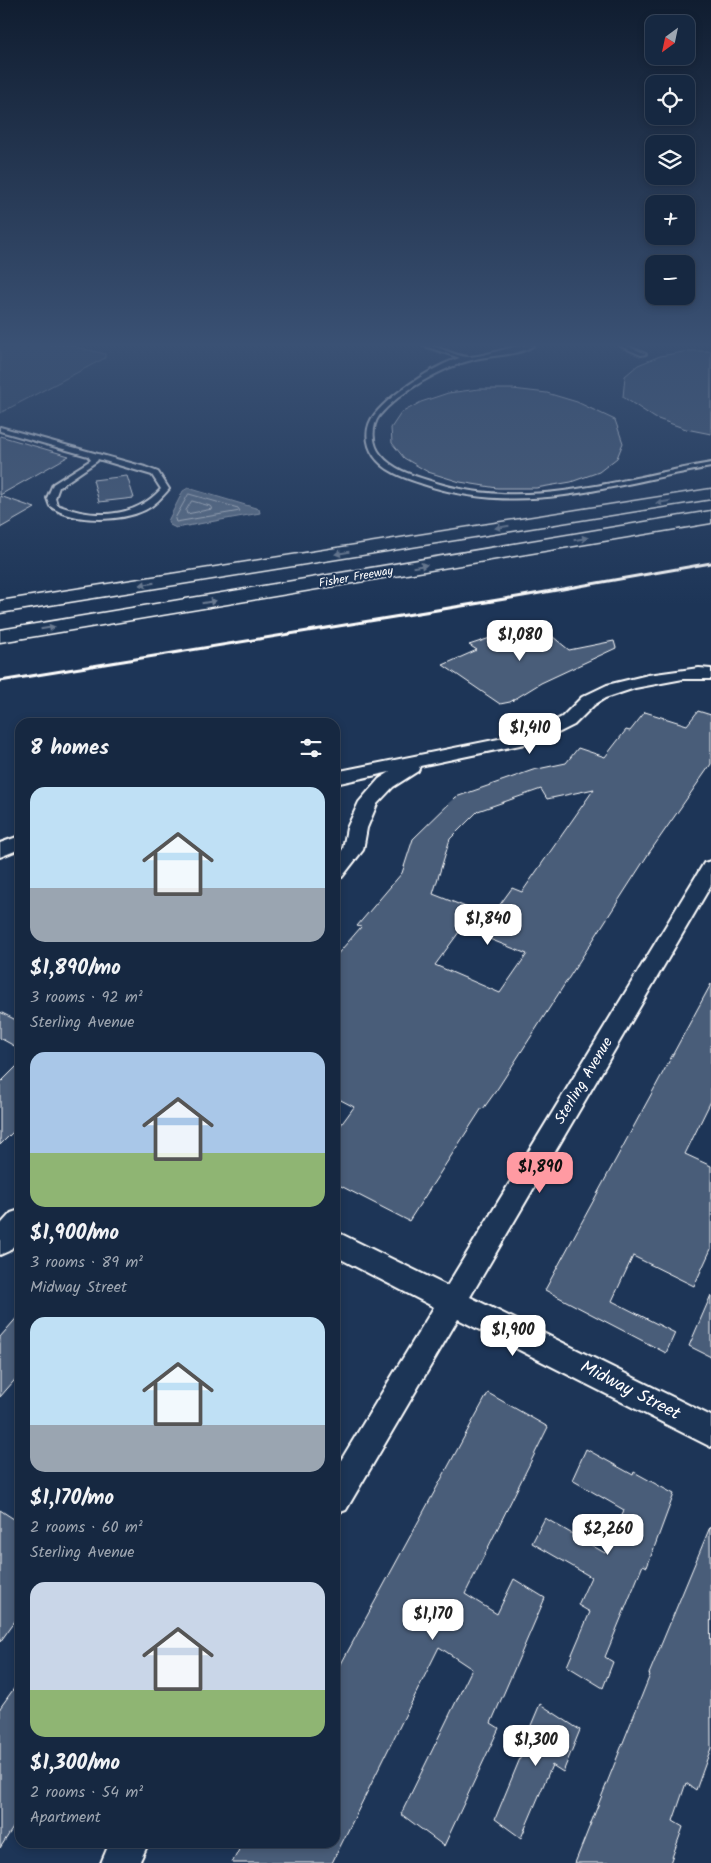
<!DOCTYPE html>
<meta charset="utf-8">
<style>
body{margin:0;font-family:Kalam,sans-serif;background:#1f3048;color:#f1f3f6;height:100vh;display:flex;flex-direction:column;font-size:19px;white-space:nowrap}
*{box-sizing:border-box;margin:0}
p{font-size:16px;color:#9ea6b1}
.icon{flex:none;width:28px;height:28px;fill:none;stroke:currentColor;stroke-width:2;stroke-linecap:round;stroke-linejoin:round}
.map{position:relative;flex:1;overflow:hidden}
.drawer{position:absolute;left:15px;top:718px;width:325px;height:1130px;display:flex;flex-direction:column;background:#162841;border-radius:15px;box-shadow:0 2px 8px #0003,0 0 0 1px #35445a}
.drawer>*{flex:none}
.needle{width:32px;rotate:213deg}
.fabs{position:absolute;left:645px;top:15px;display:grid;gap:10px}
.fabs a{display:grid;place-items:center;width:50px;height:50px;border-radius:10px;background:#162841;box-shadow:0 2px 8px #0003,0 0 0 1px #35445a;font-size:25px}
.price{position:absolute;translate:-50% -42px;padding:0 11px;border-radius:10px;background:#fff;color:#222;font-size:16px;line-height:32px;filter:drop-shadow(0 1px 2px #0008)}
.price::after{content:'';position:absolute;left:50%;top:30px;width:15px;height:11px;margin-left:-8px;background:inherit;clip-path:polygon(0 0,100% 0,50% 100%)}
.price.on{background:#ff9aa2;color:#111}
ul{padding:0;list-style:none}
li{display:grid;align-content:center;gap:10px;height:265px;padding:0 15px}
li span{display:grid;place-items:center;height:155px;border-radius:15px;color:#555}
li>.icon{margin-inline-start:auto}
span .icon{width:90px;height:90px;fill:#fffc;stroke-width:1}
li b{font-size:21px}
h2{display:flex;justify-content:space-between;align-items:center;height:60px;padding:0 15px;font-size:21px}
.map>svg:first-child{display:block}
.green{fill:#364b69;stroke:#9aa5b4}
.water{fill:#617289;stroke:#a0aab8}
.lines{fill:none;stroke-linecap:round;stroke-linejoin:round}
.shore{stroke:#c0c7d0;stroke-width:1}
.building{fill:#4a5d79;stroke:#fff;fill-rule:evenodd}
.lane-casing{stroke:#fff;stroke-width:4}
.street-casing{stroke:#fff;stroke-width:4}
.highway-casing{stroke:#fff;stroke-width:3}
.lane{fill:#1d3557;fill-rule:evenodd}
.street{fill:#1d3557;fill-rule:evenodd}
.highway{fill:#1d3557;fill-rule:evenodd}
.rail{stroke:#fff;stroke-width:3}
.oneway{fill:#6c7c92}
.labels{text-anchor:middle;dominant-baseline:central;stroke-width:4;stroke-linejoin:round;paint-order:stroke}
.far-street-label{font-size:12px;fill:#fff;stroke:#1d3557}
.street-label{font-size:15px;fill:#fff;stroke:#1d3557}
.near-street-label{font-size:18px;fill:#fff;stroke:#1d3557}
</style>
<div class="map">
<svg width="711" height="1863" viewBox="0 0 711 1863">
<rect width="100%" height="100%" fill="#1d3557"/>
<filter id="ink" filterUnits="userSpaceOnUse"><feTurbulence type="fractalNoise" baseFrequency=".02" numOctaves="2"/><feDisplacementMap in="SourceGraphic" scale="10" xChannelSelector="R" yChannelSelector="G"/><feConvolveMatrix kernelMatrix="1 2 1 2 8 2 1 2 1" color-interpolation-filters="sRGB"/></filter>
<g filter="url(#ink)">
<path class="green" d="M0,345h68l37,9v4l-105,55z"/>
<path class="water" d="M188,488l71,21 1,4 -84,15 -6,-3 -2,-4 15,-30z"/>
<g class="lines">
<g class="shore">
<path d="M189,494l49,14 2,3 -64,11 -1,-3z"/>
<path d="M192,501l18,5 2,3 -25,5 -1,-3z"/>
</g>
</g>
<g class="building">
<path d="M689,351h22v83l-25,-5 -31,-11 -32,-21 2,-21 13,-11 22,-9z"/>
<path d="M479,389h34l34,4 30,9 38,18 8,23 -6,15 -18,14 -28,10 -35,6h-39l-37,-6 -32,-10 -24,-14 -12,-15 -1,-15 10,-15 20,-11 27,-9z"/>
<path d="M0,436l69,20 -69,39z"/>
<path d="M127,476l7,22 -35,4 -6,-22z"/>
<path d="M0,496l35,12 -35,20z"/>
<path d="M536,623l33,27 45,-9 2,7 -75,35 -31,19 -10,2 -57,-39 34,-15 -8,-5z"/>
<path d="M698,711l13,4v49l-62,89 -151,235 -15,21 -1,-1 -73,113 -74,-38v-50l19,-26 -19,-10v-140l26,-30 -4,-1 45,-53 11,-34 43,-42 77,-27 33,-7 12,-15 27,9 21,-27 4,1 15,-19 42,13zM541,789l6,10 47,-10 -72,103 -10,-4 -21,29 -58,-23 17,-55 28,-28zM462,928l65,26 -27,39 -65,-28z"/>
<path d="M711,984v117l-26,53 26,12v83l-17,37 -61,-30 -21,45 63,32 -9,20 -121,-63z"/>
<path d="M0,1012l20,10v27l-20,-11z"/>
<path d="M20,1063v62l-20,20v-62z"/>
<path d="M711,1295v62l-22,-11z"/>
<path d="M20,1314v60l-20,23v-60z"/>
<path d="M488,1393l60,34 -83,167 32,20 17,-35 31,19 -54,125 8,5 -55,118 -43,-32 71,-145 -33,-22 -107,216h-100l11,-21h92v-167z"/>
<path d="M586,1449l47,26 1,-3 40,22 -27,73 -4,-2 -38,92 8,5 -10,26 -36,-22 23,-54 -12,-7 13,-28 -59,-34 13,-25 60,35 19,-43 -52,-30z"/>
<path d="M0,1510l20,13v91l-20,28z"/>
<path d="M710,1527l1,221 -15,42 -10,-7 -13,38 10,6 -13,36h-95l75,-188 -1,-1z"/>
<path d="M20,1680v137l-20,31v-140z"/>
<path d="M540,1704l40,26 -17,42 -11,-7 -31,73 -26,-19 31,-75 -2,-2z"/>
</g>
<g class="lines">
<g class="lane-casing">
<g id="lane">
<path d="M422,345c16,-1 30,11 46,12 19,0 48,-14 66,-12 -17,12 -42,9 -62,15 -30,7 -73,32 -93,56 -8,11 -7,29 2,39 11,14 30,20 46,25 97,34 188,-1 284,-17v4c-99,17 -187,51 -288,17 -18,-6 -38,-12 -49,-28 -9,-13 -9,-30 1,-42 16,-20 60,-49 85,-56z"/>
<path d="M618,345h7l21,9 -5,1z"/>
<path d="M0,427l145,40 13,5 11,17c-7,8 -14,16 -24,21 -24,12 -73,13 -95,-4l-3,-8 6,-14 38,-24 -3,-4 -88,-25zM98,459l54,16 9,14c-27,30 -68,30 -104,16l-2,-7 4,-11 38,-26z"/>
</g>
</g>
<g class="street-casing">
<g id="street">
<path d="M699,668l12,1v10h-28l-48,9 -30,10 -11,7 -20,20 -30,15 -124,26 -2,5 -25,16 -16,17 -10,24 -4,22 -21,27 -7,2v-20l8,-10 4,-21 12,-26 20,-23 11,-7 -55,12v-12l198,-40 29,-15 20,-20 25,-12 41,-10z"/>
<path d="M20,836v13l-20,8v-14z"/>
<path d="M711,861v24l-241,412 241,119v31l-253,-128 -112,191 -11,4v-44l99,-163 -99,-51v-25l112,55 257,-423z"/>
<path d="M20,1210v29l-11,12 -9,4v-30l11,-12z"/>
<path d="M110,1842h39l-10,21h-38z"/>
</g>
</g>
<g class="highway-casing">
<g id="highway">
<path d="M711,489v10l-711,114v-12z"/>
<path d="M711,511v12l-711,119v-12z"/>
</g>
</g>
<use href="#lane" class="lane"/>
<use href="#street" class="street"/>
<use href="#highway" class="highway"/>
<path class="rail" d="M0,681l523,-85 188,-33"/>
</g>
<defs><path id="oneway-solid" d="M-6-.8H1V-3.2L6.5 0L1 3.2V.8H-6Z" transform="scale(1.25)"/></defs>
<g class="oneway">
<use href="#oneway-solid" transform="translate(663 502) rotate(171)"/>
<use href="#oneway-solid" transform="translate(502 527) rotate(171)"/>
<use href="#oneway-solid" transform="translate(581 539) rotate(-10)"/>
<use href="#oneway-solid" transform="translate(342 553) rotate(171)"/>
<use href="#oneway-solid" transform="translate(420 566) rotate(-10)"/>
<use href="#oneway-solid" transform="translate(147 584) rotate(171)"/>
<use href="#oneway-solid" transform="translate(209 602) rotate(-10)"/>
<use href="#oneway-solid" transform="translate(48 628) rotate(-9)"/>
</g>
</g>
<linearGradient id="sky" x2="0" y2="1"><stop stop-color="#101d30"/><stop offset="0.57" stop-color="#3a5174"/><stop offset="1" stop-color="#3a5174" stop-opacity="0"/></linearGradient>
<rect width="711" height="605" fill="url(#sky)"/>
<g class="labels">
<g class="far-street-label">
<text transform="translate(356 577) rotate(-10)">Fisher Freeway</text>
</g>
<g class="street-label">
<text transform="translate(584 1081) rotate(-59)">Sterling Avenue</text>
</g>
<g class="near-street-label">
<text transform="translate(630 1391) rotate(27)">Midway Street</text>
</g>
</g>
</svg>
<div class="fabs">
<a><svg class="needle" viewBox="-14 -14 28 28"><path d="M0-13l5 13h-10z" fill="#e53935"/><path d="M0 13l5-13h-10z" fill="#9ea6b1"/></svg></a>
<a><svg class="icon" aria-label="locate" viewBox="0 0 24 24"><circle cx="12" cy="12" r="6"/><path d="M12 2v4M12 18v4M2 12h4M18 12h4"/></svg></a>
<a><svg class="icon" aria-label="layers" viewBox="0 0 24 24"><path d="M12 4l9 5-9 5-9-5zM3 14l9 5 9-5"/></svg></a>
<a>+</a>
<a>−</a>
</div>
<b class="price" style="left:520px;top:662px">$1,080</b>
<b class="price" style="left:530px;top:755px">$1,410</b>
<b class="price" style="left:488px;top:946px">$1,840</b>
<b class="price on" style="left:540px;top:1194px">$1,890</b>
<b class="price" style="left:513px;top:1357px">$1,900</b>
<b class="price" style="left:608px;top:1556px">$2,260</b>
<b class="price" style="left:433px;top:1641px">$1,170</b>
<b class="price" style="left:536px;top:1767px">$1,300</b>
<section class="drawer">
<h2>8 homes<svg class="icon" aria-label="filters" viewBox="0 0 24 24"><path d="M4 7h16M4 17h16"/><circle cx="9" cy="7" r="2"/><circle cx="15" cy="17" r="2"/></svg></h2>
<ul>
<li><span style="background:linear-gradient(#bfe0f5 65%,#9aa5b1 0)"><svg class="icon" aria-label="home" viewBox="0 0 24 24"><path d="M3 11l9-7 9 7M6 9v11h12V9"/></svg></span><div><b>$1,890/mo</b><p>3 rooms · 92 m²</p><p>Sterling Avenue</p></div></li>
<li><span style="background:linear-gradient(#a9c7e8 65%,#8fb573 0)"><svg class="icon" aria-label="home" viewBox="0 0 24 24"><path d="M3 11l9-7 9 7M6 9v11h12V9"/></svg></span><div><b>$1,900/mo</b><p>3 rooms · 89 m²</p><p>Midway Street</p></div></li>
<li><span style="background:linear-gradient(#bfe0f5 70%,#9aa5b1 0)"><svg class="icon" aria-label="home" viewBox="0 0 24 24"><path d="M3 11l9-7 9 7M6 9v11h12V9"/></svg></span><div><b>$1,170/mo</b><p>2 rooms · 60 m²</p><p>Sterling Avenue</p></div></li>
<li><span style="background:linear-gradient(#c9d6e8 70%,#8fb573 0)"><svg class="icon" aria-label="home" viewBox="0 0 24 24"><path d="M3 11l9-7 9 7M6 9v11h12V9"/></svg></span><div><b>$1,300/mo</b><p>2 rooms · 54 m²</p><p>Apartment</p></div></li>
</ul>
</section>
</div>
